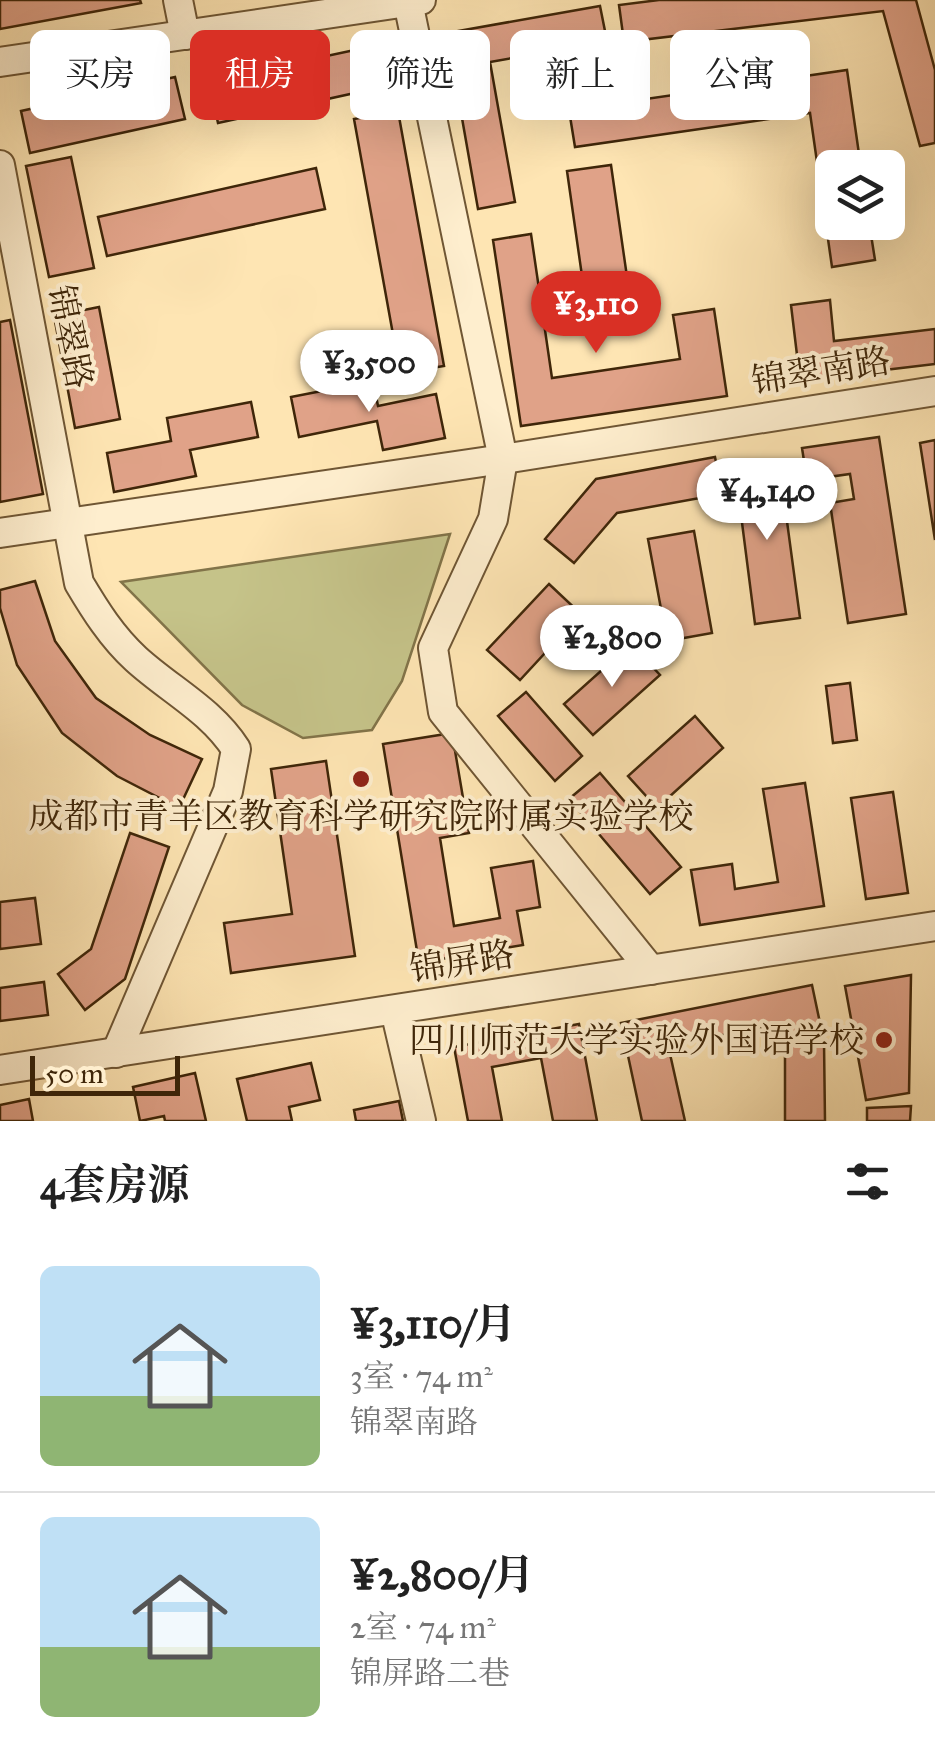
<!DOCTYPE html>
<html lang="zh">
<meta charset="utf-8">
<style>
body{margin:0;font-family:"IM FELL Great Primer","Noto Serif SC",serif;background:#f2f2f2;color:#222;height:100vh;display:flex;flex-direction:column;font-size:38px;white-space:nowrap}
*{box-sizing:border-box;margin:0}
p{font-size:32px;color:#767676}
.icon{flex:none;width:55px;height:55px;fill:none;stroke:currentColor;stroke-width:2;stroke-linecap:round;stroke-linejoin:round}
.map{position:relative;height:1121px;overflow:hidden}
.sheet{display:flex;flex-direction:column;background:#fff;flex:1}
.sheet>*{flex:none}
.top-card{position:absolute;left:30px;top:30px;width:875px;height:90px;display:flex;gap:20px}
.controls{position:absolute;left:815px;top:150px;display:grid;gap:20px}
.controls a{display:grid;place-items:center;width:90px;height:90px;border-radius:15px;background:#fff;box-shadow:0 10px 40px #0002;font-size:50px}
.scale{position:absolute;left:30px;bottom:25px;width:150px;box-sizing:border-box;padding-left:10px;border:5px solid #3f2609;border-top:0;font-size:28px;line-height:35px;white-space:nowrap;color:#3f2609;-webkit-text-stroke:8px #feeece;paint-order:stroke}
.price{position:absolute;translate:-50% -85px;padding:0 22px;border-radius:35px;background:#fff;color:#222;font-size:32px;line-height:65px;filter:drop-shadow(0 2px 5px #0008)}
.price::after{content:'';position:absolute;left:50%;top:60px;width:30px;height:22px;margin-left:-15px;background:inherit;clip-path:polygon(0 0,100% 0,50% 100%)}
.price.active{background:#d93025;color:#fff}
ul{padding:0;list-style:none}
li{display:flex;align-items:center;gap:30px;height:250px;padding:0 40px}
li+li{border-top:2px solid #e0e0e0}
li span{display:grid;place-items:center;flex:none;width:280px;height:200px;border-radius:15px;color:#555}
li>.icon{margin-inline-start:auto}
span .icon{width:120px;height:120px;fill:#fffc;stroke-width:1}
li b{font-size:42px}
h2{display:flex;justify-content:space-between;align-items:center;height:120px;padding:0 40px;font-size:42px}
.chip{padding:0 35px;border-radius:15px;background:#fff;box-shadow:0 10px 40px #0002;font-size:35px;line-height:90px}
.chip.active{background:#d93025;color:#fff}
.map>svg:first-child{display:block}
.green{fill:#c5c389;stroke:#827449;stroke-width:2.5}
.building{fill:#e0a288;stroke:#3f2609;stroke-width:2.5}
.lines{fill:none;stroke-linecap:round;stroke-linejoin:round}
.minor-casing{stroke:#6f5634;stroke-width:32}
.minor{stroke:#feeece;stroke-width:28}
.poi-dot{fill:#8f2418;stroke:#feeece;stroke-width:4}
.labels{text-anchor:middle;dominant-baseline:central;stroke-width:8;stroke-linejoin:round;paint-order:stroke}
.street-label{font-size:35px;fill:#3f2609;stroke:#feeece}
.poi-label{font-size:35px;fill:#3f2609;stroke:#feeece}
</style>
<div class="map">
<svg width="935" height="1121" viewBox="0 0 935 1121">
<rect width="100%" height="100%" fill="#fee5b3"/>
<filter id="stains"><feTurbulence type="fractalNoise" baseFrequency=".002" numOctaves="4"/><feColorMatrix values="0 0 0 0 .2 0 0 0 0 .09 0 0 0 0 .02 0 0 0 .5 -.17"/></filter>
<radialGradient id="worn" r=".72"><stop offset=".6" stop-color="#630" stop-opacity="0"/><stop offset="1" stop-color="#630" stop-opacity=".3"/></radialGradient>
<path class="green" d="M450,534l-48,147 -30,49 -69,8 -61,-33 -121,-123z"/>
<g class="building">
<path d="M0,0h140l1,3 -141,26z"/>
<path d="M659,0h257l19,70v73l-15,3 -37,-135 -259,31 -5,-37z"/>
<path d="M600,6l7,35 -117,21 25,140 -37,7 -31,-176z"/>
<path d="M364,48l9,41 -155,34 -9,-42z"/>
<path d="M847,70l14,98h-29v54h37l6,38 -43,7 -22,-154 -235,34 -6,-37z"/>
<path d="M175,77l10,42 -155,34 -9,-42z"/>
<path d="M398,111l46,255 -44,7 -46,-254z"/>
<path d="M71,157l23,111 -45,9 -23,-111z"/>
<path d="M611,165l19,133 -44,6 -19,-133z"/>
<path d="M316,168l9,41 -218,47 -9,-39z"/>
<path d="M531,234l21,144 128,-19 -7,-44 41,-6 13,87 -206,30 -28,-186z"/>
<path d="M830,300l4,41 101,-12v35l-135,16 -9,-75z"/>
<path d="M99,307l21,112 -45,9 -21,-112z"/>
<path d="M10,320l33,174 -43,8v-180z"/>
<path d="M373,381l5,25 58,-12 9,44 -62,12 -6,-29 -78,16 -8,-40z"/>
<path d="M251,402l7,35 -68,13 6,26 -82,16 -7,-39 64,-12 -4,-23z"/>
<path d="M879,437l27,177 -58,9 -18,-120 24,-4 -4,-25 -43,6 -5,-32z"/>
<path d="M935,440v100l-15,-97z"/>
<path d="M715,457l7,37 -105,19 -43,50 -29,-24 51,-60z"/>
<path d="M779,462l21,156 -45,6 -20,-156z"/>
<path d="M694,531l18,102 -45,8 -19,-102z"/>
<path d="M35,581l20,60 41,57 54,37 52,24 -23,49 -62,-32 -55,-43 -45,-68 -17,-57v-18z"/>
<path d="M549,584l32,30 -61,66 -33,-30z"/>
<path d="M631,644l29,31 -67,60 -29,-31z"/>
<path d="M850,683l7,57 -24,3 -7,-57z"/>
<path d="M526,692l56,64 -27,25 -57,-65z"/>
<path d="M695,716l28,32 -66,60 -29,-32z"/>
<path d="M452,733l17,100 -29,5 14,88 46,-8 -9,-50 42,-7 7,46 -23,4 6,34 -104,18 -36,-219z"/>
<path d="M326,761l29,195 -124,17 -7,-50 68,-9 -21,-145z"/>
<path d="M600,773l81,94 -31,27 -81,-95z"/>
<path d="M805,783l19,123 -124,19 -9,-55 41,-6 3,25 43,-7 -15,-93z"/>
<path d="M893,792l15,101 -42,6 -15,-101z"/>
<path d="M130,833l39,14 -44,132 -40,31 -27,-36 33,-25z"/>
<path d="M35,898l6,46 -41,5v-47z"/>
<path d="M911,975l-2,118 -43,7 -21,-114z"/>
<path d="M44,982l4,33 -48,6v-33z"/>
<path d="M812,985l12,57 1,79h-40v-69l-7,-27 -110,20 17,76h-43l-21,-98z"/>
<path d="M579,1024l18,97h-44l-12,-63 -49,9 10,54h-34l-14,-74z"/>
<path d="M311,1063l9,37 -31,7 3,14h-45l-10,-42z"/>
<path d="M195,1073l11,48h-41l-1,-5 -24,5 -7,-34z"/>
<path d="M29,1099l4,22h-33v-16z"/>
<path d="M399,1101l4,20h-47l-2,-11z"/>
<path d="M911,1106l-1,15h-43v-13z"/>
</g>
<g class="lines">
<g class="minor-casing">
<g id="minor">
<path d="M178,0l7,35"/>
<path d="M408,2l95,457 -10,60 -60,129 10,64 208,258"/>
<path d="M0,62l421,-62"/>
<path d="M0,165l79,418c16,27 33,54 57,76 34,31 75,51 100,90l-8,42 -112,262"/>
<path d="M0,533l503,-74 432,-68"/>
<path d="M395,1010l26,111"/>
<path d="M0,1070l935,-144"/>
</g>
</g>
<use href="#minor" class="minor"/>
</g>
<g class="poi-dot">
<circle cx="361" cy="779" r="10"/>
<circle cx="884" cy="1040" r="10"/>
</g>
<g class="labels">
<g class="street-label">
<text transform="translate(70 337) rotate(79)">锦翠路</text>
<text transform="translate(821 371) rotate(-9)">锦翠南路</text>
<text transform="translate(462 962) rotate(-9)">锦屏路</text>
</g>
<g class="poi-label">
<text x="361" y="816">成都市青羊区教育科学研究院附属实验学校</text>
<text x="864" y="1040" text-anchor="end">四川师范大学实验外国语学校</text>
</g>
</g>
<rect width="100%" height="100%" filter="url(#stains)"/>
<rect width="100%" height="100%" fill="url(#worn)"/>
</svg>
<div class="controls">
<a><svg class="icon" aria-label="layers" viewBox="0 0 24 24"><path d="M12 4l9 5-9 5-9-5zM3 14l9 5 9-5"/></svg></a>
</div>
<div class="scale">50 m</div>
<b class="price active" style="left:596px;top:356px">¥3,110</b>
<b class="price" style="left:369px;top:415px">¥3,500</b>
<b class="price" style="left:767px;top:543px">¥4,140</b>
<b class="price" style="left:612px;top:690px">¥2,800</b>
<div class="top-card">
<a class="chip">买房</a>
<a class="chip active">租房</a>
<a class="chip">筛选</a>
<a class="chip">新上</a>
<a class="chip">公寓</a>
</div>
</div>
<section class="sheet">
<h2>4套房源<svg class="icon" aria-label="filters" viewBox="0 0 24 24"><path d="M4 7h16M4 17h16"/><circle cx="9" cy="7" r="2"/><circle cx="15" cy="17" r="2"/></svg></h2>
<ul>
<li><span style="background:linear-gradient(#bfe0f5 65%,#8fb573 0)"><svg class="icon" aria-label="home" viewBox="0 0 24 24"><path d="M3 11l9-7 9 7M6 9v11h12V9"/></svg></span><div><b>¥3,110/月</b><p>3室 · 74 m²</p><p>锦翠南路</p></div></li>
<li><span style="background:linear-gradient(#bfe0f5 65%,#8fb573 0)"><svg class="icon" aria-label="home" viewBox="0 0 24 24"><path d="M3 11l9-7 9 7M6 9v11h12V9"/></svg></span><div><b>¥2,800/月</b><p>2室 · 74 m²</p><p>锦屏路二巷</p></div></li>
</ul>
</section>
